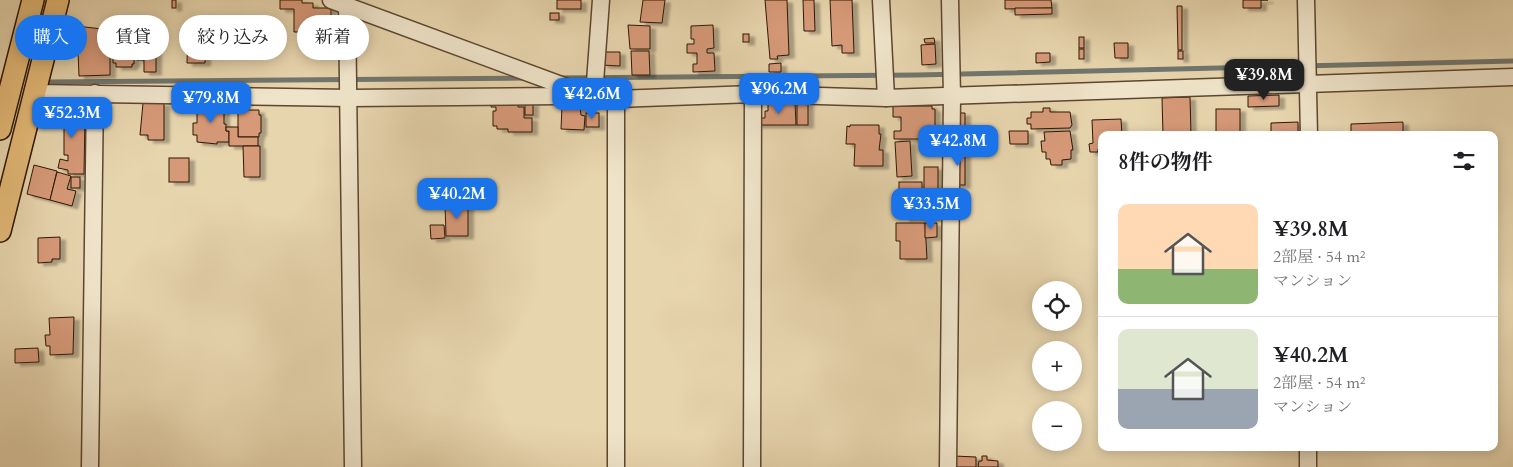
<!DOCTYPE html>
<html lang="ja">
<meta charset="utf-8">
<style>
body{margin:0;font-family:Cardo,"Noto Serif JP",serif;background:#f2f2f2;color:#202124;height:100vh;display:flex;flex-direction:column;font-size:19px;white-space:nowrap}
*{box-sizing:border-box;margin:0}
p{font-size:16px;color:#757577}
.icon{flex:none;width:28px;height:28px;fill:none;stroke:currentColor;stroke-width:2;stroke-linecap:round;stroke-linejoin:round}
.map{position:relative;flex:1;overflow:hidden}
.details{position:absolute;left:1098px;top:131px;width:400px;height:320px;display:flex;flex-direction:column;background:#fff;border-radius:10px;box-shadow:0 2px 12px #0003}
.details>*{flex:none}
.top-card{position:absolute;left:15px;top:15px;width:475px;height:45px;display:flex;gap:10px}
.controls{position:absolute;left:1032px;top:281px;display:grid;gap:10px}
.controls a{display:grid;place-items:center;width:50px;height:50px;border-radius:50%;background:#fff;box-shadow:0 2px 12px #0003;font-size:25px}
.price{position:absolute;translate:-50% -42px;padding:0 11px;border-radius:10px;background:#1a73e8;color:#fff;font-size:16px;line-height:32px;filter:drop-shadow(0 1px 2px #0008)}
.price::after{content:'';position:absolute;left:50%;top:30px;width:15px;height:11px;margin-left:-8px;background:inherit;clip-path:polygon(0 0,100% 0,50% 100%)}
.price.current{background:#222;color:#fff}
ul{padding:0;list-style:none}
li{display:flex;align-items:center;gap:15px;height:125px;padding:0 20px}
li+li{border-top:1px solid #e0e0e0}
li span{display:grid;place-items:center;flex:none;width:140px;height:100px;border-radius:10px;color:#555}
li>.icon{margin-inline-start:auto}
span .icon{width:60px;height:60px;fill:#fffc;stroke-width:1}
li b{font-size:21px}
h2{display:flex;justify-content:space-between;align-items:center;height:60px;padding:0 20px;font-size:21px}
.tag{padding:0 18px;border-radius:22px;background:#fff;box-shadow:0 2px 12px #0003;font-size:18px;line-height:45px}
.tag.current{background:#1a73e8;color:#fff}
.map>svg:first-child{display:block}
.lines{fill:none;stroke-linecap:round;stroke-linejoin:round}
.stream{stroke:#70766f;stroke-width:5}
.building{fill:#d79a79;stroke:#2f1605;filter:url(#shadow)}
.minor-casing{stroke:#5d462f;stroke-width:19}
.major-casing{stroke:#2f1605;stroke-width:24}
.minor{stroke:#efe4ca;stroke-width:16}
.major{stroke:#e4ba77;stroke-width:21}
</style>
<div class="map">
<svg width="1513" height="467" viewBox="0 0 1513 467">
<defs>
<filter id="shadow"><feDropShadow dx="5.5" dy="3" stdDeviation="1" flood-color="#0004"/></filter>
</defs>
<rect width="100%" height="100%" fill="#e7d5ae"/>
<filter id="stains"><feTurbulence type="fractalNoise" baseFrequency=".004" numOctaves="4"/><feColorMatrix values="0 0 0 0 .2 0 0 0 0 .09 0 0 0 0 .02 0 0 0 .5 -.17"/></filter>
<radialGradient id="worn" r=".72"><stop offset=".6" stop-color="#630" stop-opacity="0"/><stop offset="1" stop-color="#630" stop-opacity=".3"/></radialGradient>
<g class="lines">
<g class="stream">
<path d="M559,78l358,-3 596,-14"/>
<path d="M51,82l474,-4"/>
</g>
</g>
<g class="building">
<rect x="172" y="0" width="4" height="8"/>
<path d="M280,0h22v3h11v5h18v11h3v23h-17v-14h-9v4h-14v-23h-14z"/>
<rect x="557" y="0" width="24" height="9"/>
<path d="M643,0h22l-3,23 -22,-1z"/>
<path d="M765,0h22l2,55 -12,1 1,3h-8z"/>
<path d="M803,0h11l1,31h-11z"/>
<path d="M830,0h22l2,53h-12v-8l-10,1z"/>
<path d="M1005,0h46l1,8 -47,1z"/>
<path d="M1243,0h25h-7v8h-18z"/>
<path d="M1177,6h5v44h-4z"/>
<path d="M1015,8h37v6l-37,1z"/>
<rect x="550" y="13" width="9" height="7"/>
<path d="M628,25l22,1v23h-20z"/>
<path d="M713,25l1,23 -7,1v4h7l1,18 -22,1v-8h4v-11h-10v-9h7v-5h-3v-13z"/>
<path d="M77,26l33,4v45l-31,1z"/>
<path d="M188,28h18l-1,35h-18z"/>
<path d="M113,32h21v32h-2v3h-16v-4h-3z"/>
<rect x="743" y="34" width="6" height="8"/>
<path d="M137,35h19v37h-12v-12h-7z"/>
<rect x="1079" y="37" width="5" height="11"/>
<path d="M934,38l1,5h-10l-1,-4z"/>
<path d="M1114,43h14v15h-13z"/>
<path d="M935,44l1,20 -14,1 -1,-20z"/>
<rect x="1079" y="49" width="5" height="10"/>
<path d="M631,51h18l1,24h-18z"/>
<rect x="1178" y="51" width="5" height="8"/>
<path d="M603,52h17v14l-18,-1z"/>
<path d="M1036,53h14v9l-14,1z"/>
<path d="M781,63v9h-12v-8z"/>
<path d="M1279,95v11l-31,1v-11z"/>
<path d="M1190,97l1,38h-28l-1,-37z"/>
<path d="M71,101l1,16h13l-1,57h-16v-4l-10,-2 2,-9 8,2v-6h-4v-37l-6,1 -2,-17z"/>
<path d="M491,101l27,2v4h6v11h8v14h-24v-3h-11v-3h-4v-15h3v-4h-5z"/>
<path d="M143,103h21v37h-16v-5h-8z"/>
<path d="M224,103v21h2v7h3v11h-12v2l-20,-2v-7h-4v-12h4v-19z"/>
<rect x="525" y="103" width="8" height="12"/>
<path d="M768,103h27l1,22h-40v-7h9v-7h3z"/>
<rect x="797" y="103" width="11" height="22"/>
<path d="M562,106l18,1 1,8 4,1 -1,14 -23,-1z"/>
<path d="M893,106h39v3h3v30h-41v-8h7v-14h-8z"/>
<path d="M1043,108h7v4h20l2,13 -2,3 -39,1v-5h-4v-6h4v-6h12z"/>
<rect x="1216" y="109" width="24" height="26"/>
<path d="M238,110h21v5h2v18h-2v4h-21z"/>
<rect x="586" y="113" width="13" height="14"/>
<path d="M951,113h14v36l-15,-1z"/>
<path d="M1121,119l1,16h-21v14h-3v3h-8l-1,-8 4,-1 -1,-23z"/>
<path d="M1298,122v13h-27v-12z"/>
<path d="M1403,122v13h-52v-11z"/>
<path d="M850,125h29v9h2l-2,16h4v16h-29l1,-22h-9l1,-18 3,1z"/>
<path d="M226,127h12v10h20v9h-29v-15h-3z"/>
<path d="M1009,131h19v13h-18z"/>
<path d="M1070,131l3,19h-2v9l-9,1v5h-11l-1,-6h-4v-7h-4l-1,-11h4l-1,-9z"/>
<path d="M910,141l2,35 -15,1 -2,-35z"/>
<path d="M243,146h17v31h-16z"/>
<rect x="950" y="149" width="15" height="36"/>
<rect x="169" y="158" width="20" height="24"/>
<path d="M34,165l23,6 -7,29 -23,-6z"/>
<rect x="924" y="167" width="14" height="51"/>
<path d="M57,172l14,4 -4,13 9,2 -4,15 -22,-6z"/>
<rect x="71" y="177" width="9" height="11"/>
<rect x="899" y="182" width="23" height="23"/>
<path d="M468,203v33h-22l-1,-32z"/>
<path d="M904,207h18v11l-18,1z"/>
<path d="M896,223h29l2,36h-27v-18h-4z"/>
<path d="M925,223h12v14l-12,1z"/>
<path d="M430,225h14l1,13 -14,1z"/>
<path d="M60,237v22h-8v3l-14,1v-25z"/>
<path d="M74,317l-1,37 -23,1v-9h-4l-1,-11h5l-1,-17z"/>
<path d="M38,348l1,14 -24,1v-14z"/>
<path d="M954,456l22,1v10h-22z"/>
<path d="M982,456h5v4l11,1v6h-20l1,-6h3z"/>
</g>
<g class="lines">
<g class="minor-casing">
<g id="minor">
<path d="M331,0l241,89 22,7 22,3 137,-5 133,4 627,-21"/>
<path d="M881,0l5,98"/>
<path d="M1306,0l3,135"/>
<path d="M347,6l6,461"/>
<path d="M36,93l314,5 207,-2 15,-7"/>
<path d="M594,96l7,-96"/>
<path d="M616,99v368"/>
<path d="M90,467l5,-374"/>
<path d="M752,467l1,-373"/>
<path d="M948,467l4,-371 -2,-96"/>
<path d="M1308,467v-19"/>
</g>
</g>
<g class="major-casing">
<g id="major">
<path d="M0,129l33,-129"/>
<path d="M0,231l58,-231"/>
</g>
</g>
<use href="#minor" class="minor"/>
<use href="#major" class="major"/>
</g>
<rect width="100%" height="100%" filter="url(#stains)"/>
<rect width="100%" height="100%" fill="url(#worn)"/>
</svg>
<div class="controls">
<a><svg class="icon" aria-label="locate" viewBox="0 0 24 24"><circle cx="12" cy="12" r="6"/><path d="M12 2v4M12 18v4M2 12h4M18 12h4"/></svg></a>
<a>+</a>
<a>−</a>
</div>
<b class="price current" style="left:1264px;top:101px">¥39.8M</b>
<b class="price" style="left:779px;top:115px">¥96.2M</b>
<b class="price" style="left:592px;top:120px">¥42.6M</b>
<b class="price" style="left:211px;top:124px">¥79.8M</b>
<b class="price" style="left:72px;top:139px">¥52.3M</b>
<b class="price" style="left:958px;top:167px">¥42.8M</b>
<b class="price" style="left:457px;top:220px">¥40.2M</b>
<b class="price" style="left:931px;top:230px">¥33.5M</b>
<div class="top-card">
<a class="tag current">購入</a>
<a class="tag">賃貸</a>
<a class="tag">絞り込み</a>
<a class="tag">新着</a>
</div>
<section class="details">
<h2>8件の物件<svg class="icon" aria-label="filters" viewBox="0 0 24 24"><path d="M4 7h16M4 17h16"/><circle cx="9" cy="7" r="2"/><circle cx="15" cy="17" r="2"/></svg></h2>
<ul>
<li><span style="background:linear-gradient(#ffd9b3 65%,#8fb573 0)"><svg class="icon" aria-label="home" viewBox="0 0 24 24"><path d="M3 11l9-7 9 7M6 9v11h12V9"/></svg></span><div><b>¥39.8M</b><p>2部屋 · 54 m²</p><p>マンション</p></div></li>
<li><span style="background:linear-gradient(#dfe7d0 60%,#9aa5b1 0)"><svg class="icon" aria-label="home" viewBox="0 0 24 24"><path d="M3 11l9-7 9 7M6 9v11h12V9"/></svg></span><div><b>¥40.2M</b><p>2部屋 · 54 m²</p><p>マンション</p></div></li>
</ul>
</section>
</div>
